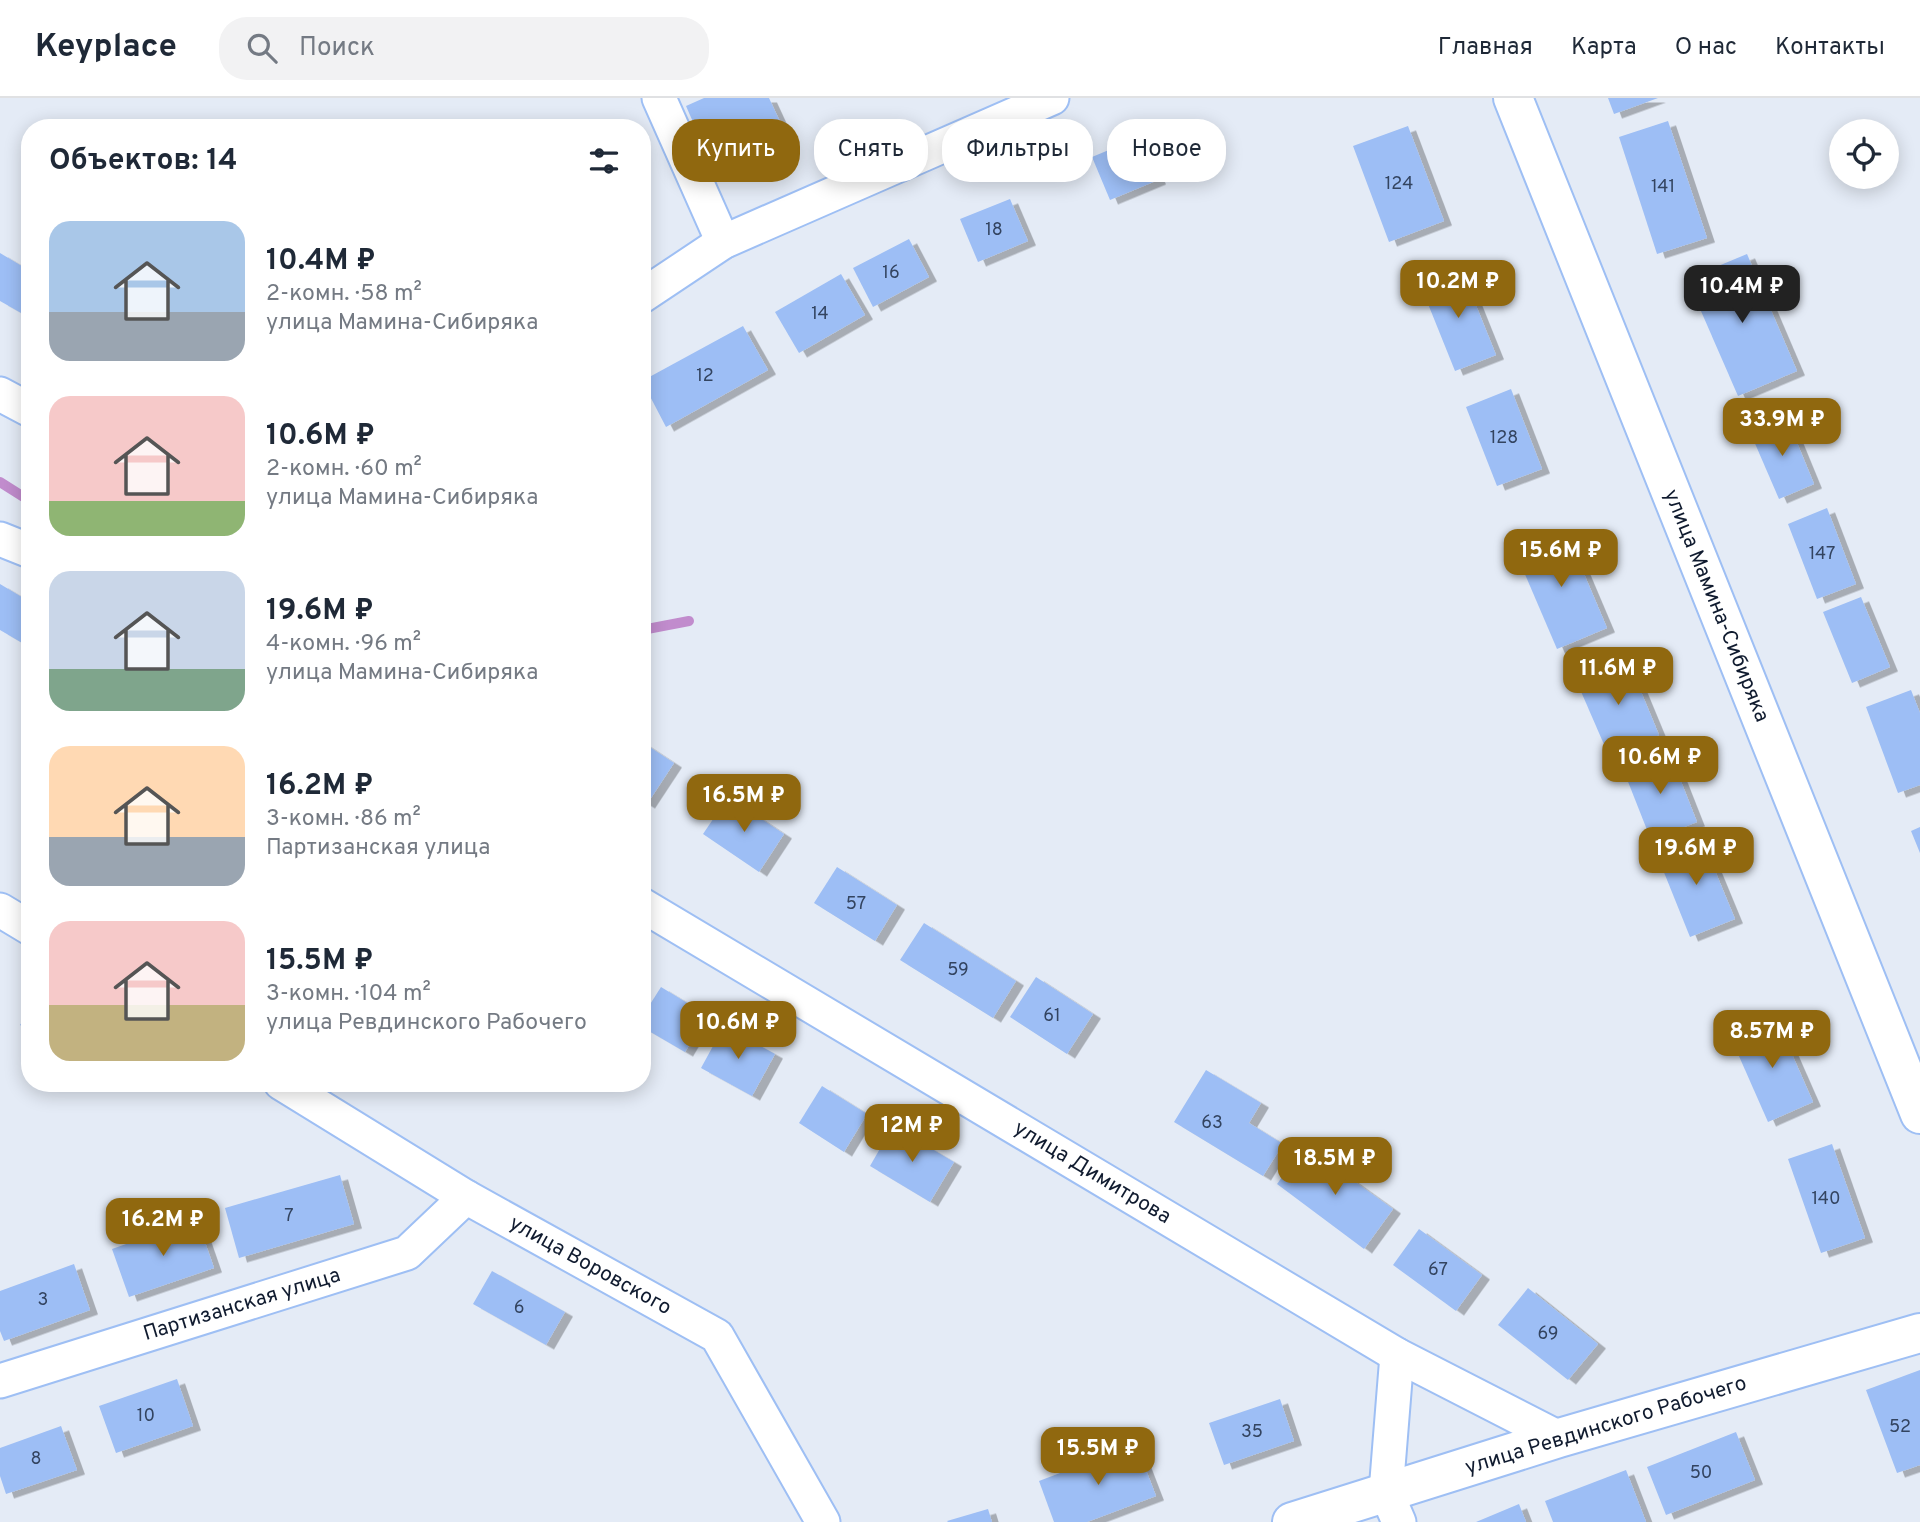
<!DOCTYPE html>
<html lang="ru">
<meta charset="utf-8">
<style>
body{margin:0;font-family:Overpass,sans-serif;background:#f2f2f3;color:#1f2937;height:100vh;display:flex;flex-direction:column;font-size:26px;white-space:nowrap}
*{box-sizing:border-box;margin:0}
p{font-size:23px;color:#747a83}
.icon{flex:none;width:38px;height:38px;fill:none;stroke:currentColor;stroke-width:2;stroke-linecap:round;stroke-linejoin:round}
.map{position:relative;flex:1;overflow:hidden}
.panel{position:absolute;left:21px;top:21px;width:630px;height:973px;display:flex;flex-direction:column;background:#fff;border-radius:28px;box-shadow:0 4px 18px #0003}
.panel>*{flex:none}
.hud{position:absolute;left:672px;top:21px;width:665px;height:63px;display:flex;gap:14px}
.buttons{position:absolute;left:1829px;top:21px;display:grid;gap:14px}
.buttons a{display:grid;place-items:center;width:70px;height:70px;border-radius:50%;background:#fff;box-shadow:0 4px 18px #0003;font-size:35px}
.price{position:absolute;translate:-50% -60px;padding:0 16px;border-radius:14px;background:#90680f;color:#fff;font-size:23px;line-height:46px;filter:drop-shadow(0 2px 4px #0008)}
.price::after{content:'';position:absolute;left:50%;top:42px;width:21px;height:16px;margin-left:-10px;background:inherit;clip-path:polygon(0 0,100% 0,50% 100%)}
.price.current{background:#222;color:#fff}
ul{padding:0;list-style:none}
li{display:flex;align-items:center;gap:21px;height:175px;padding:0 28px}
li span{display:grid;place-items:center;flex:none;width:196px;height:140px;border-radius:21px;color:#555}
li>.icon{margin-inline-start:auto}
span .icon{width:84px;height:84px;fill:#fffc;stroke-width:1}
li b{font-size:30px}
h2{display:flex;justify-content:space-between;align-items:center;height:84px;padding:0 28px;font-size:30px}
.tag{padding:0 24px;border-radius:28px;background:#fff;box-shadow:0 4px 18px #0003;font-size:24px;line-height:63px}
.tag.current{background:#90680f;color:#fff}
header{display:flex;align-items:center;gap:42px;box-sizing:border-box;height:98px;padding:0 35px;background:#fff;border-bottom:2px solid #e0e1e3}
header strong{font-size:33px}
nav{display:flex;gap:38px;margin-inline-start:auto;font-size:24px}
.search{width:490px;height:63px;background:#f2f2f3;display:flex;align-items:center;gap:18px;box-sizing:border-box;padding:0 24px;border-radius:28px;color:#747a83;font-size:26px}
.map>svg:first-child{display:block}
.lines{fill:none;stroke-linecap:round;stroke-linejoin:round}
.stream{stroke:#c18ccd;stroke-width:10}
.building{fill:#9dbef5;filter:url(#shadow)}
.street-casing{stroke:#9ebff4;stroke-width:37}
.secondary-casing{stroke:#9ebff4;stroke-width:42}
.street{stroke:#fff;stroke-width:33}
.secondary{stroke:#fff;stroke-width:38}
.labels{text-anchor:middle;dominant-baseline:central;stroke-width:5;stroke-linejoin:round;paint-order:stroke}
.number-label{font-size:18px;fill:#334460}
.street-label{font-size:21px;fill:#101b2f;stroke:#fff}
</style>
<header>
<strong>Keyplace</strong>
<div class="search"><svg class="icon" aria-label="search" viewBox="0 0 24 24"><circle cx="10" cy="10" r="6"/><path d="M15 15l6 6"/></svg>Поиск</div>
<nav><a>Главная</a><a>Карта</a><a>О нас</a><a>Контакты</a></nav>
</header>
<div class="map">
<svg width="1920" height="1424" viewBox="0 0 1920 1424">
<defs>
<filter id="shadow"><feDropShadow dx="8" dy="4.5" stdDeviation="0" flood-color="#0004"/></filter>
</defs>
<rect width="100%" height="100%" fill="#e4ebf6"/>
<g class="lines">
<g class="stream">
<path d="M0,384l30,19"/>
<path d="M642,532l47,-9"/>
</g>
</g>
<g class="building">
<path d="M704,0h65l12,26 -73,32 -22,-50z"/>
<path d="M1608,0h50l-44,16z"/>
<path d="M1668,23l39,117 -50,16 -38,-117z"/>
<path d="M1408,28l36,95 -55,21 -36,-96z"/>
<path d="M1140,39l18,43 -48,20 -18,-43z"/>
<path d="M1010,101l18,42 -50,21 -18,-43z"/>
<path d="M909,141l20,38 -56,30 -20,-39z"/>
<path d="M0,155l30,18v47l-30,-17z"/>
<path d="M1747,156l50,117 -59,25 -51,-117z"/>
<path d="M1461,170l35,87 -41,16 -35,-87z"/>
<path d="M841,176l24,41 -66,38 -24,-41z"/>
<path d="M743,228l25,44 -102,57 -24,-46z"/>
<path d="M1511,291l31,80 -45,17 -31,-79z"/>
<path d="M1786,318l28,68 -35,15 -29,-67z"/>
<path d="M1827,410l29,76 -39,15 -29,-75z"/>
<path d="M1565,431l42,99 -50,21 -42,-98z"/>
<path d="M0,486l30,18v33l-6,9 -24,-14z"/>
<path d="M1861,499l29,70 -38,16 -29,-71z"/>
<path d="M1627,560l32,77 -50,21 -33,-76z"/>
<path d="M1911,592l9,23v72l-22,8 -32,-86z"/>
<path d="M642,644l32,21 -27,41 -5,-3z"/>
<path d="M1669,653l28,71 -46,18 -28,-71z"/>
<path d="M728,699l56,37 -25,38 -56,-38z"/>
<path d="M1920,729v26l-9,-22z"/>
<path d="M1701,739l34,82 -45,18 -33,-82z"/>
<path d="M837,769l60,38 -22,36 -61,-38z"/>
<path d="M924,825l92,58 -23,37 -93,-58z"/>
<path d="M1036,879l57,37 -26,40 -57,-37z"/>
<path d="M661,889l46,28 -22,37 -43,-25v-10z"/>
<path d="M30,912v21l-10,-6z"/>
<path d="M1776,920l37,84 -45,20 -37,-84z"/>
<path d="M724,928l51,28 -23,42 -51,-28z"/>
<path d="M1206,972l55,33 -12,20 34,21 -20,32 -89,-54z"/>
<path d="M822,988l45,28 -23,38 -45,-29z"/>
<path d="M893,1028l61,36 -24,40 -60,-36z"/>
<path d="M1832,1046l33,94 -44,15 -33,-94z"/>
<path d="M1305,1048l88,63 -29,40 -87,-65z"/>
<path d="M340,1077l14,49 -115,34 -14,-50z"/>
<path d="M197,1121l17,49 -85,29 -17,-48z"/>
<path d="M1419,1131l63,46 -26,36 -63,-46z"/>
<path d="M74,1166l16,46 -86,31 -4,-10v-40z"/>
<path d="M492,1173l73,41 -19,33 -73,-41z"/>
<path d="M1528,1190l70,56 -30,36 -70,-55z"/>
<path d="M1920,1272v95l-23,8 -31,-83z"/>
<path d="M177,1281l16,47 -77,27 -17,-47z"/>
<path d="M1280,1301l14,42 -70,24 -15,-42z"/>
<path d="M61,1328l16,44 -71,24 -6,-18v-28z"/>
<path d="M1736,1334l19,48 -89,35 -19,-48z"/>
<path d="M1136,1346l20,52 -69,26h-33l-15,-41z"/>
<path d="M1626,1372l20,52h-93l-8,-21z"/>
<path d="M1519,1406l7,18h-50z"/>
<path d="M988,1411l4,13h-44l-1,-1z"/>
</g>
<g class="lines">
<g class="street-casing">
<g id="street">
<path d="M659,0l64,144"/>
<path d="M642,198l81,-54 329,-144"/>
<path d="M0,296l30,16"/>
<path d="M0,441l30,12"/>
<path d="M642,807l755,450 162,83"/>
<path d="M0,812l30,18"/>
<path d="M281,985l185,114 251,139 106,186"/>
<path d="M1397,1257l-11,137 13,30"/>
<path d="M0,1283l407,-128 59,-56"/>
</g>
</g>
<g class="secondary-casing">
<g id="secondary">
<path d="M1513,0l407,1016"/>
<path d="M1292,1424l267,-84 361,-105"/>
</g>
</g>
<use href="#street" class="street"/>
<use href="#secondary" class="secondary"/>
</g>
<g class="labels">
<g class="number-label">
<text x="1399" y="86">124</text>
<text x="1663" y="89">141</text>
<text x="994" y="132">18</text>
<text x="891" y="175">16</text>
<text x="820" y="216">14</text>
<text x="705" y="278">12</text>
<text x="1504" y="340">128</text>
<text x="1822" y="456">147</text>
<text x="856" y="806">57</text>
<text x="958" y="872">59</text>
<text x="1052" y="918">61</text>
<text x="1212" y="1025">63</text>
<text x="1826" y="1101">140</text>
<text x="289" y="1118">7</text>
<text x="1438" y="1172">67</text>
<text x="43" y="1202">3</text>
<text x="519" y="1210">6</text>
<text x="1548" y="1236">69</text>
<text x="146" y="1318">10</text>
<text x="1900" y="1329">52</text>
<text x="1252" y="1334">35</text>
<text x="36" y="1361">8</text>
<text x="1701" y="1375">50</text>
</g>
<g class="street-label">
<text transform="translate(1716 508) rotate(68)">улица Мамина-Сибиряка</text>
<text transform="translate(1092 1075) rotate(31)">улица Димитрова</text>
<text transform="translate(590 1168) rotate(29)">улица Воровского</text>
<text transform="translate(242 1207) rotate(-17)">Партизанская улица</text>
<text transform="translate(1606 1328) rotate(-17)">улица Ревдинского Рабочего</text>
</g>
</g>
</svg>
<div class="buttons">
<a><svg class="icon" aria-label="locate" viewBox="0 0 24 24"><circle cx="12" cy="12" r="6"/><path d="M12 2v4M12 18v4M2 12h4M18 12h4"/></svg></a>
</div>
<b class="price" style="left:1458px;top:222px">10.2M ₽</b>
<b class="price current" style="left:1742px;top:227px">10.4M ₽</b>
<b class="price" style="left:1782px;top:360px">33.9M ₽</b>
<b class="price" style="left:1561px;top:491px">15.6M ₽</b>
<b class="price" style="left:1618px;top:609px">11.6M ₽</b>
<b class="price" style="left:1660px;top:698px">10.6M ₽</b>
<b class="price" style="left:744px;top:736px">16.5M ₽</b>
<b class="price" style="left:1696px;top:789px">19.6M ₽</b>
<b class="price" style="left:738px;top:963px">10.6M ₽</b>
<b class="price" style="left:1772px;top:972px">8.57M ₽</b>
<b class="price" style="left:912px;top:1066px">12M ₽</b>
<b class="price" style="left:1335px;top:1099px">18.5M ₽</b>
<b class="price" style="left:163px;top:1160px">16.2M ₽</b>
<b class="price" style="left:1098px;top:1389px">15.5M ₽</b>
<div class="hud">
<a class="tag current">Купить</a>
<a class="tag">Снять</a>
<a class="tag">Фильтры</a>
<a class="tag">Новое</a>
</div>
<section class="panel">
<h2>Объектов: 14<svg class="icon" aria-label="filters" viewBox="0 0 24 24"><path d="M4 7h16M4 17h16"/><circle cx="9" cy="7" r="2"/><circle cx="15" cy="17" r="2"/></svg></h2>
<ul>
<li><span style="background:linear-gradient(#a9c7e8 65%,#9aa5b1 0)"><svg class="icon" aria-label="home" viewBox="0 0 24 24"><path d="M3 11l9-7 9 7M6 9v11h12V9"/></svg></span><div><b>10.4M ₽</b><p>2-комн. · 58 m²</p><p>улица Мамина-Сибиряка</p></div></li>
<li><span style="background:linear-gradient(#f6c9c9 75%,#8fb573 0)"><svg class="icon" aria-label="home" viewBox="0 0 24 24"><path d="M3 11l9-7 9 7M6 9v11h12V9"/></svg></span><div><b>10.6M ₽</b><p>2-комн. · 60 m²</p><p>улица Мамина-Сибиряка</p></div></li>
<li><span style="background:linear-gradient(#c9d6e8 70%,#7fa58c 0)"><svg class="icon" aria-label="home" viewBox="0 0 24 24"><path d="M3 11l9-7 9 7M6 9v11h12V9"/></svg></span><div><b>19.6M ₽</b><p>4-комн. · 96 m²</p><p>улица Мамина-Сибиряка</p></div></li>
<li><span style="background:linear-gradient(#ffd9b3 65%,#9aa5b1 0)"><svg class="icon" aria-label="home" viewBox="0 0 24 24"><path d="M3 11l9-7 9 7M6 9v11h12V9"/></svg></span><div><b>16.2M ₽</b><p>3-комн. · 86 m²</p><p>Партизанская улица</p></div></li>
<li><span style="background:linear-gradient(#f6c9c9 60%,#c2b280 0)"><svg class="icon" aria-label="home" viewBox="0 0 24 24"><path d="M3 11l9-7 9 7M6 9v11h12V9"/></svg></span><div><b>15.5M ₽</b><p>3-комн. · 104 m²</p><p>улица Ревдинского Рабочего</p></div></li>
</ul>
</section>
</div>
